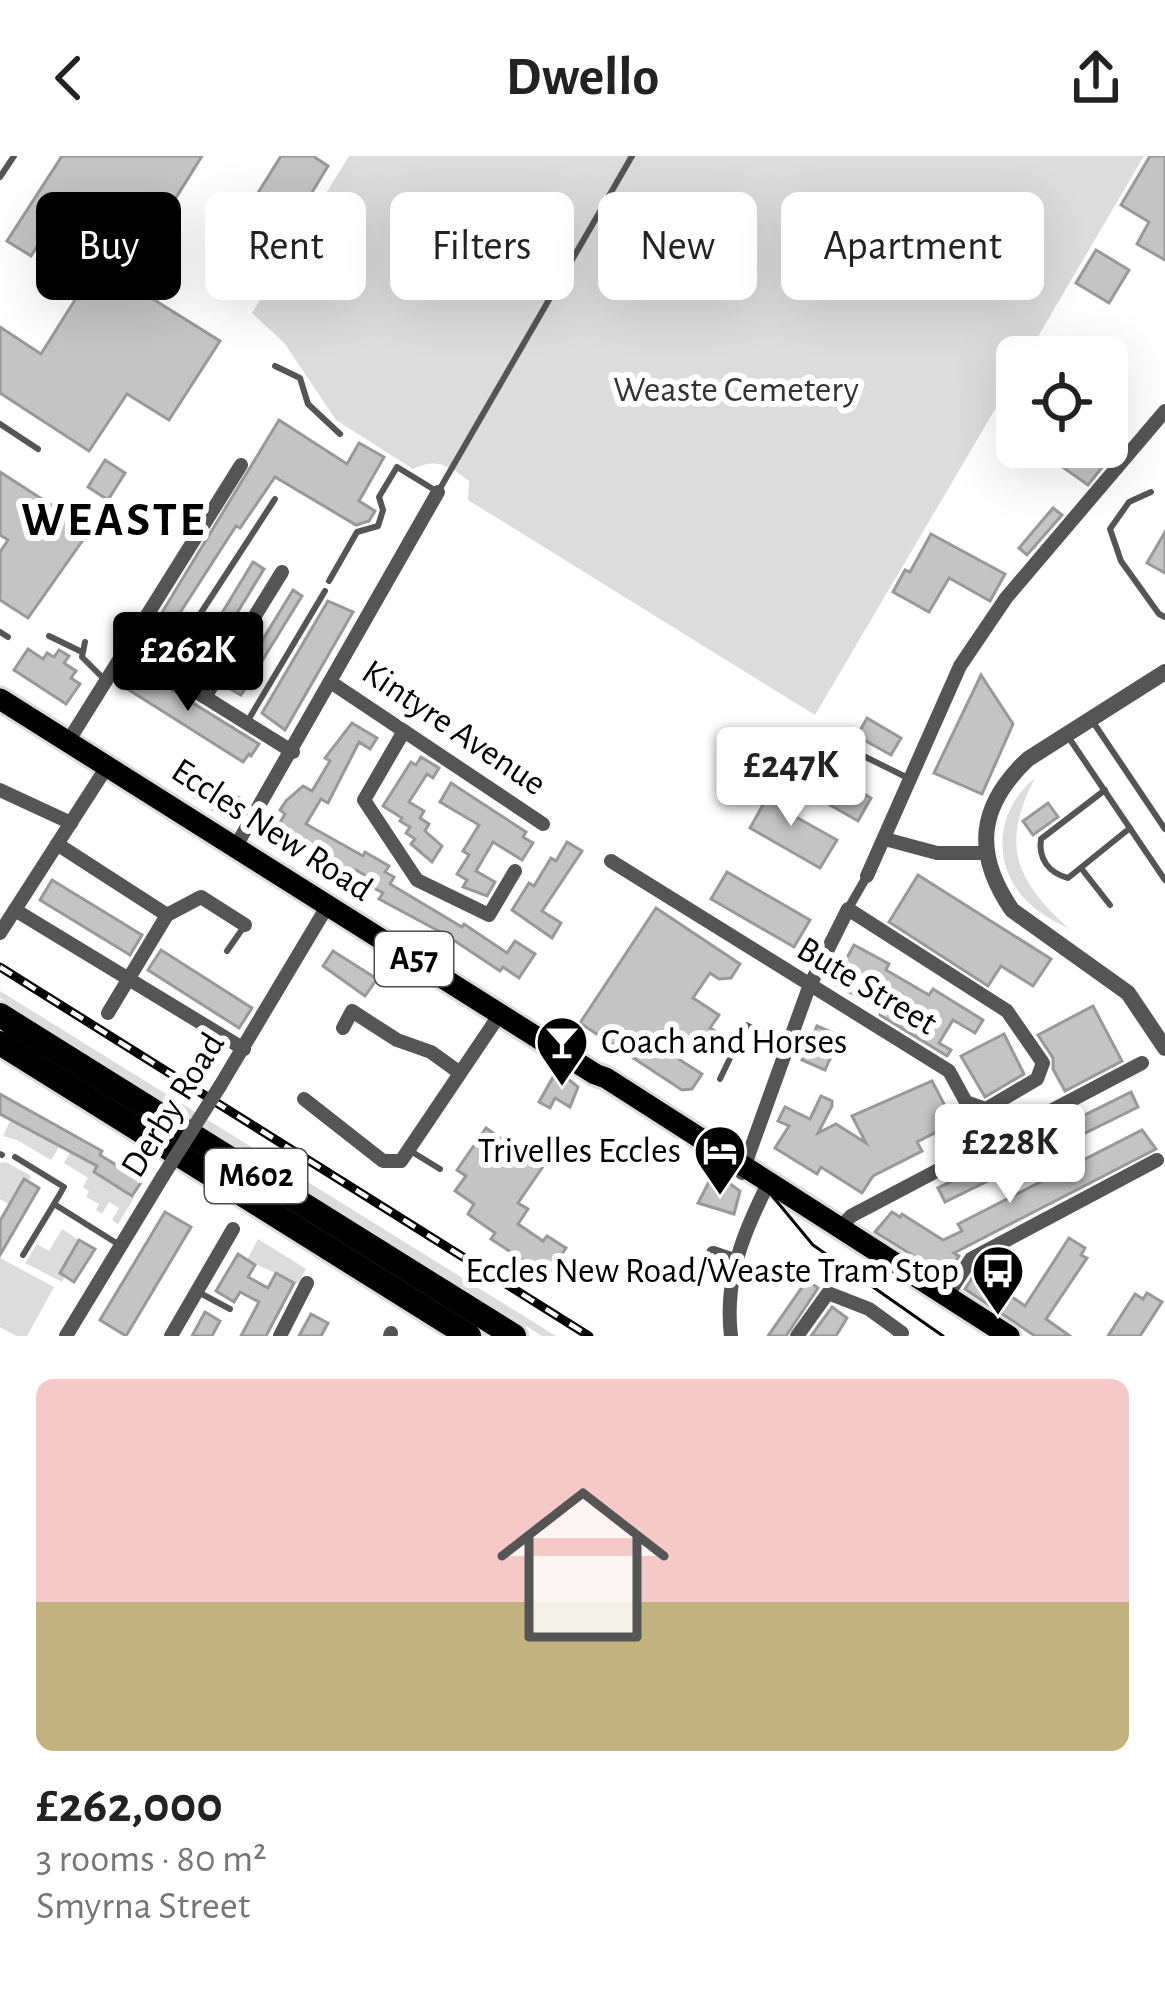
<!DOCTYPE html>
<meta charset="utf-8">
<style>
body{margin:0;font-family:"Alegreya Sans",sans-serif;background:#f6f6f6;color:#222;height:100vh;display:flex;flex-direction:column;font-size:45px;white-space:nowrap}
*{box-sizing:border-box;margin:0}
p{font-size:39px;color:#767676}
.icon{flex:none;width:66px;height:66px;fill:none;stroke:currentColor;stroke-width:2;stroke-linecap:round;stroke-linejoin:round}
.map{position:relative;height:1180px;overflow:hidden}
.panel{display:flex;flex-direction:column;background:#fff;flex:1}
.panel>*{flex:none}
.banner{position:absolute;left:36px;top:36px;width:1095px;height:108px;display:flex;gap:24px}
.tools{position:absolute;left:996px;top:180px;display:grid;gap:24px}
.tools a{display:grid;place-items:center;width:132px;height:132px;border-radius:18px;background:#fff;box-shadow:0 12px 48px #0002;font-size:60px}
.price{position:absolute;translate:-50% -102px;padding:0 27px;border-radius:12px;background:#fff;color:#222;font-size:39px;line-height:78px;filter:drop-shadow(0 3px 6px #0008)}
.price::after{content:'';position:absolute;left:50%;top:72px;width:36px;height:27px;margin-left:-18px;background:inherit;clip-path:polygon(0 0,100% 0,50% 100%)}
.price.current{background:#000;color:#fff}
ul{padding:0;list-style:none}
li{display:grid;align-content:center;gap:24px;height:636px;padding:0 36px}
li span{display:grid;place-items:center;height:372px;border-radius:18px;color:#555}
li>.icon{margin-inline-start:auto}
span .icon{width:216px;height:216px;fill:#fffc;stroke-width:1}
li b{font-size:51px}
.chip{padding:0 42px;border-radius:18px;background:#fff;box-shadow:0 12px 48px #0002;font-size:42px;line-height:108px}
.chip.current{background:#000;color:#fff}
header{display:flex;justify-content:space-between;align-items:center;height:156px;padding:0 36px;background:#fff;font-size:54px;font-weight:700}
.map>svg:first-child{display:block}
.green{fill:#dcdcdc}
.building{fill:#c4c4c4;stroke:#999;stroke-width:3}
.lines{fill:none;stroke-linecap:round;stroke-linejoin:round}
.primary-casing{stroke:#dbdbdb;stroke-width:27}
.motorway-casing{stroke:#dbdbdb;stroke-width:30}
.service{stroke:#555;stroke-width:6}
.pedestrian{stroke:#555;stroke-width:9}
.minor{stroke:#555;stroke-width:14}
.tertiary{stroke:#555;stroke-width:16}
.primary{stroke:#000;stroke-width:21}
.motorway{stroke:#000;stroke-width:24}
.tram{stroke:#000;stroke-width:3}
.rail-casing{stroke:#000;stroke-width:9}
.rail{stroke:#fff;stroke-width:4.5;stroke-dasharray:14;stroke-linecap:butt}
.minor-bridge{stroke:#555;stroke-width:14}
.labels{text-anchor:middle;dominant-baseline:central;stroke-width:12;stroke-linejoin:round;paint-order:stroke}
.shield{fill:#fff;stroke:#4c4c4c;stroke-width:3}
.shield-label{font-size:33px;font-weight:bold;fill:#000}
.park-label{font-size:36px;fill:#333;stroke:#fff}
.street-label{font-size:36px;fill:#000;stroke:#fff}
.poi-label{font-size:36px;fill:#000;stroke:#fff;text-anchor:end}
.district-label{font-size:48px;font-weight:bold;letter-spacing:3px;fill:#000;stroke:#fff}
</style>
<header><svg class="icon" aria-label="back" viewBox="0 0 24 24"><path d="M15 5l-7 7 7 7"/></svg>Dwello<svg class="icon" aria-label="share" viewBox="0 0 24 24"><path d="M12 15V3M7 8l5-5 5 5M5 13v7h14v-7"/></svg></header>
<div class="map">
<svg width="1165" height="1180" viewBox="0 0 1165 1180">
<rect width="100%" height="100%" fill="#fff"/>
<g class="green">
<path d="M349,0h795l-118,201h-9v15l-202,343 -347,-215 1,-19c-19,-15 -32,-24 -56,-12l-77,-49 -51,-76 -33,-31z"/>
<path d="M1035,622c-36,69 -18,103 35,152 -13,-8 -29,-15 -40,-26 -40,-36 -35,-94 5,-126z"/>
<path d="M0,835l556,345h-14l-542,-338z"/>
<path d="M11,963l48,28 -8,13 -34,-20 -14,-4z"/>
<path d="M71,995l25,14 -3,7 41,26 -16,26 -6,-4 7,-12 -10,-6 -7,12 -6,-4 3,-6 -13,-7 3,-6 -6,-4 5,-9 -24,-15z"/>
<path d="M6,1006l25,14 -3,6 -4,-3 -12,20 5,10 -17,-10v-36z"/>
<path d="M62,1073l17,11 -19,33 5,3 -3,6 -37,-19 12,-19 12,7z"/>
<path d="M258,1083l48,30 -8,15 -51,-24z"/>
<path d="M0,1102l54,29 -27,49h-11l-16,-9z"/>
</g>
<g class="building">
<path d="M62,0h140l-78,125 96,60 -51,79 -42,-26 -38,57 -89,-58v-66l41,27 49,-78 -51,-33 -8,13 -24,-15z"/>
<path d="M281,0h32l15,10 -80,132 -40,-25z"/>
<path d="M1150,0h15v104l-28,-16 12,-22 -28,-17z"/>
<path d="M1096,94l33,20 -20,33 -33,-20z"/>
<path d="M279,264l68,44 12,-21 25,14 -25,44 16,10 -6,10 -13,4 -81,-48 -35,51 -4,-2 -80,124 -12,-8z"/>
<path d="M1074,291h27l11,8 -24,30 -27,-19z"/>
<path d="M105,304l20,13 -17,27 -20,-13z"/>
<path d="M0,316l90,58 -62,88 -28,-18v-48l8,-12 -8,-5z"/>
<path d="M1053,352l9,7 -35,40 -8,-7z"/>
<path d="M1165,376v41l-18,-10z"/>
<path d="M931,378l74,40 -15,27 -41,-23 -20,34 -36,-20 12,-22 5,2z"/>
<path d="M253,406l11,7 -62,101 -11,-6z"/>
<path d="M293,434l9,6 -61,99 -9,-5z"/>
<path d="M328,445l25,11 -68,118 -23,-17z"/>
<path d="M28,493l15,10 4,-6 7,4 5,-7 10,6 -5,7 12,8 -5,7 9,6 -14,20 -52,-34z"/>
<path d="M130,508l129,80 -8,12 -2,-2 -6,8 -125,-79z"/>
<path d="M981,519l32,49 -31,70 -48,-21z"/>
<path d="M867,562l34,20 -10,17 -34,-19z"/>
<path d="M352,567l25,15 -7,11 -11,-7 -31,61 -7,-4 -15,25 57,32 2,-4 24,14 -4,6 9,5 -4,7 72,43 2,-3 43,29 8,-12 20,13 -16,24 -16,-11 -3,4 -54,-36 -67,-36 4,-6 -11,-6 3,-6 -19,-11 -4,7 -13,-8 2,-4 -52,-27 4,-5 -14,-9 6,-10 -5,-4 6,-9 17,-15 9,5 18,-30 -5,-3z"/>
<path d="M736,599l19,11 -16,28 -19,-10z"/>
<path d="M421,601l18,11 -6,10 -6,-4 -18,28 15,9 -4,7 9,6 -4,7 17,15 -10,16 -21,-18 4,-5 -9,-6 4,-6 -10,-6 2,-3 -19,-12 28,-44 5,3z"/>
<path d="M196,614l45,29 -13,20 -45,-29z"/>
<path d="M824,615l47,27 -13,23 -47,-27z"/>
<path d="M778,622l14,8 -12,22 57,32 -17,28 -70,-40z"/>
<path d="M451,627l75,49 -3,5 10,6 -11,17 -29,-18 -17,29 19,11 -8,14 -24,-9 4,-7 -10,-6 12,-19 -6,-4 16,-26 -39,-23z"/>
<path d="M1048,647l10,14 -25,18 -10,-14z"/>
<path d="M567,686l15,9 -40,60 19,12 -9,15 -40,-28 17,-27 5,3 17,-28 5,3z"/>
<path d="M727,716l83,48 -16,27 -83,-48z"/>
<path d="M918,719l133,84 -18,27 -32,-20 -13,20 -99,-64z"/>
<path d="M52,724l90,55 -12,20 -90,-55z"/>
<path d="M656,752l84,56 -9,14 -12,1 -9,-6 -17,25 26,17 -9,13 10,6 -8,12 -7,1 -12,-8 -13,21 22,14 -10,15 -10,1 -102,-67z"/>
<path d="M854,789l35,19 -3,6 43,25 4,-6 50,31 -8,13 -22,-13 -14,23 12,7 -4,6 -67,-41 2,-5 -49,-27z"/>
<path d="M161,794l91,58 -13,20 -91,-58z"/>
<path d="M333,795l44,28 -12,17 -42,-30z"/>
<path d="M1093,850l29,55 -57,30 -12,-22v-11l-15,-23z"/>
<path d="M817,870l23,10 -15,34 -23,-10z"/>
<path d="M1004,878l20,40 -39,23 -24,-41z"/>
<path d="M557,914l21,17 -8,20 -15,-9 -5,10 -11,-6z"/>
<path d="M932,925l22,42 -37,19 5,9 -49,25 -11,17 -41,-26 -4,7 -42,-26 14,-22 -11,-5 7,-14 25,12 11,-23 11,5v5l-14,27 18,-9 30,19 -14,-27z"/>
<path d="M1131,936l7,15 -193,95 -7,-14z"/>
<path d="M0,938l102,57 -2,4 42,26 -10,15 -38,-24 3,-6 -97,-52z"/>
<path d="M486,972l15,11 -5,8 25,16 4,-6 17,11 -24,35 10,6 -10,15 25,17 4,-5 19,12 -19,28 -56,-37 4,-6 -27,-19 6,-10 -19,-13 11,-15 -9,-6z"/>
<path d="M1142,974l14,19 -202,104 5,3 -13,20 -71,-44 17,-20 8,5 2,-3 41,26 19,-9 -4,-7z"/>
<path d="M714,1016l26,19 -6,23 -36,-11z"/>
<path d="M24,1023l15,9 -39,67v-34z"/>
<path d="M165,1056l26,15 -65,109 -26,-16z"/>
<path d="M1069,1082l16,10 -4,7 6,3 -41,61 24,17h-35l-70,-47 14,-21 12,8 -3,4 37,26z"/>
<path d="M79,1084l16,9 -21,33 -14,-9z"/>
<path d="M238,1098l17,11 -7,12 20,11 8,-15 18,10 -28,53h-25l18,-34 -19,-10 -6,10 -18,-11z"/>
<path d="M807,1124l11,8 -32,48h-18z"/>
<path d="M1147,1137l15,9 -22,34h-32l27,-42 8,5z"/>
<path d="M832,1151l15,11 -11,18h-25z"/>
<path d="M205,1156l15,9 -8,15h-20z"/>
<path d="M311,1158l17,9 -7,13h-22z"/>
</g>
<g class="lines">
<g class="primary-casing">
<path id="primary" d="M0,543l595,375 11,4 403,258"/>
</g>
<g class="motorway-casing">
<g id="motorway">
<path d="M0,859l514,321"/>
<path d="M0,887l469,293"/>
</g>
</g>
<g class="service">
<path d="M0,21l14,-21"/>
<path d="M275,210l25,12 8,26 32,30"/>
<path d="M0,268l38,25"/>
<path d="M1151,336l-22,10 -19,27 11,32 38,53 6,3"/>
<path d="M329,425l28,-49 21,-6 5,-16 -4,-13 18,-30 41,25 194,-336"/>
<path d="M0,476l8,5"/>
<path d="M49,480l31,15"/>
<path d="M85,486l-3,15 22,22"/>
<path d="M165,512l110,-169"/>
<path d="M247,566l78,-131"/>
<path d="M1093,566l72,107"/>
<path d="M815,576l93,46"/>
<path d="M1069,582l96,142"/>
<path d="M1105,634l-64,49c-3,20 8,34 27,39l62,-50"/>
<path d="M1081,712l29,37"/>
<path d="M227,795l16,-23"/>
<path d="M720,923l26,-54 40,18"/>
<path d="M409,994l31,19"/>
<path d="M0,998l2,1"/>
<path d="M15,1001l49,30 -10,17 64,40"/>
<path d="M23,1099l31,-51"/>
<path d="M200,1137l30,16"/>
</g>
<path class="pedestrian" d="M848,753l19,-33"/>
<g class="minor">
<path d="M128,493l165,103"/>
<path d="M332,527l211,141"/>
<path d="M205,541l77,-125"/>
<path d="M404,575l-40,69 53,80 72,35 26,-44"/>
<path d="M69,584l172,-275"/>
<path d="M0,634l71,33"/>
<path d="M885,683l52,14h48"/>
<path d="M57,688l110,71 34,-18 44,28"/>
<path d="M236,690l202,-354"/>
<path d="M611,705l338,210 17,31 20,7 51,-30 6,-16 -36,-52 -159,-102 -39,78 -67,186"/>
<path d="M867,720l93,-210 46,-68 159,-187"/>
<path d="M15,754l229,139"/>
<path d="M0,777l108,-168"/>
<path d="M108,857l59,-98"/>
<path d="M343,872l9,-17 45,29 34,12 29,21"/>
<path d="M220,930l108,-181"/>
<path d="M304,943l79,62h18l99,-147"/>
<path d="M838,1074l13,-14 291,-153"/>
<path d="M713,1097l21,7"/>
<path d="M945,1143l26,-40 186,-99"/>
<path d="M66,1180l97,-160"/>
<path d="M171,1180l62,-107"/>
<path d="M280,1180l27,-53"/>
<path d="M390,1180l1,-3"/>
<path d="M731,1180c-7,-58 13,-105 39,-156"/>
<path d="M797,1180l31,-43 41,16 33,24 -2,3"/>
</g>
<path class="tertiary" d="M1165,516l-137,87c-50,47 -55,94 -16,151l116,83 37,55"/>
<use href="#primary" class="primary"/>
<use href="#motorway" class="motorway"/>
<path class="tram" d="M0,536l685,432 69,50 59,71 130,91"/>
<g class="rail-casing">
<path id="rail" d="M0,811l589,369"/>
</g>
<use href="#rail" class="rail"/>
<path class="minor-bridge" d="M163,1020l57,-90"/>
</g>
<defs>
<g id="bar-pin" transform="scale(2.7)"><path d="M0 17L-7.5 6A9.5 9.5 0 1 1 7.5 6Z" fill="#000" stroke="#fff"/><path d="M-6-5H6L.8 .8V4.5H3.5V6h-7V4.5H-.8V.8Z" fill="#fff"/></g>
<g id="hotel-pin" transform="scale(2.7)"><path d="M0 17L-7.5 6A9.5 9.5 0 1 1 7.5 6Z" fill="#000" stroke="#fff"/><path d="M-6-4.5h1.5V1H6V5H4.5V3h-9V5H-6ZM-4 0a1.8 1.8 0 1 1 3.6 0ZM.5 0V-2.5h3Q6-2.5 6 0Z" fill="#fff"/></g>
<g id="bus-pin" transform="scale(2.7)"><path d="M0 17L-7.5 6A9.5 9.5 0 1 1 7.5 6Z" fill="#000" stroke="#fff"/><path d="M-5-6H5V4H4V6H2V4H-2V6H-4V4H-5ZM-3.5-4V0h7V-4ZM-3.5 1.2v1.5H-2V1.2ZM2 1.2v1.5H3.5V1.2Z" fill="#fff"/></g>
</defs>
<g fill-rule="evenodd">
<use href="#bar-pin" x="562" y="886"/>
<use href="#hotel-pin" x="720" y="995"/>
<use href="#bus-pin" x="998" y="1115"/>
</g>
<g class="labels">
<g class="shield">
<rect x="375" y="776" width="78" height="54" rx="9"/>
<rect x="205" y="993" width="102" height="54" rx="9"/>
</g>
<g class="shield-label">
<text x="414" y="803">A57</text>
<text x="256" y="1020">M602</text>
</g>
<g class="park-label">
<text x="736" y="234">Weaste Cemetery</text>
</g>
<g class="street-label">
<text transform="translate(454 572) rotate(34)">Kintyre Avenue</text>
<text transform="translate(272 674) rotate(33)">Eccles New Road</text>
<text transform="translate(867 830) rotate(31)">Bute Street</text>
<text transform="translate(173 949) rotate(-58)">Derby Road</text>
</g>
<g class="poi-label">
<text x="601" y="886" text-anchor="start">Coach and Horses</text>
<text x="681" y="995">Trivelles Eccles</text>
<text x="959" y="1115">Eccles New Road/Weaste Tram Stop</text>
</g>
<g class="district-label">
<text x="114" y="365">WEASTE</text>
</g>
</g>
</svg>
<div class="tools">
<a><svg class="icon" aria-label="locate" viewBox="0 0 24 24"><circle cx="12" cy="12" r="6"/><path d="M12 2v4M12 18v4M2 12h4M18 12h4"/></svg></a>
</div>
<b class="price current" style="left:188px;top:558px">£262K</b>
<b class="price" style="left:791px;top:673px">£247K</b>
<b class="price" style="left:1010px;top:1050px">£228K</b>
<div class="banner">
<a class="chip current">Buy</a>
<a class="chip">Rent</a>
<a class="chip">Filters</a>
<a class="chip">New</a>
<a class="chip">Apartment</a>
</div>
</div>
<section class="panel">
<ul>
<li><span style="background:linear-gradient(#f6c9c9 60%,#c2b280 0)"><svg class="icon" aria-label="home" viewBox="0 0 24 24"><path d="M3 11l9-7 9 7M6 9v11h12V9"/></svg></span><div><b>£262,000</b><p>3 rooms · 80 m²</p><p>Smyrna Street</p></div></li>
</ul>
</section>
